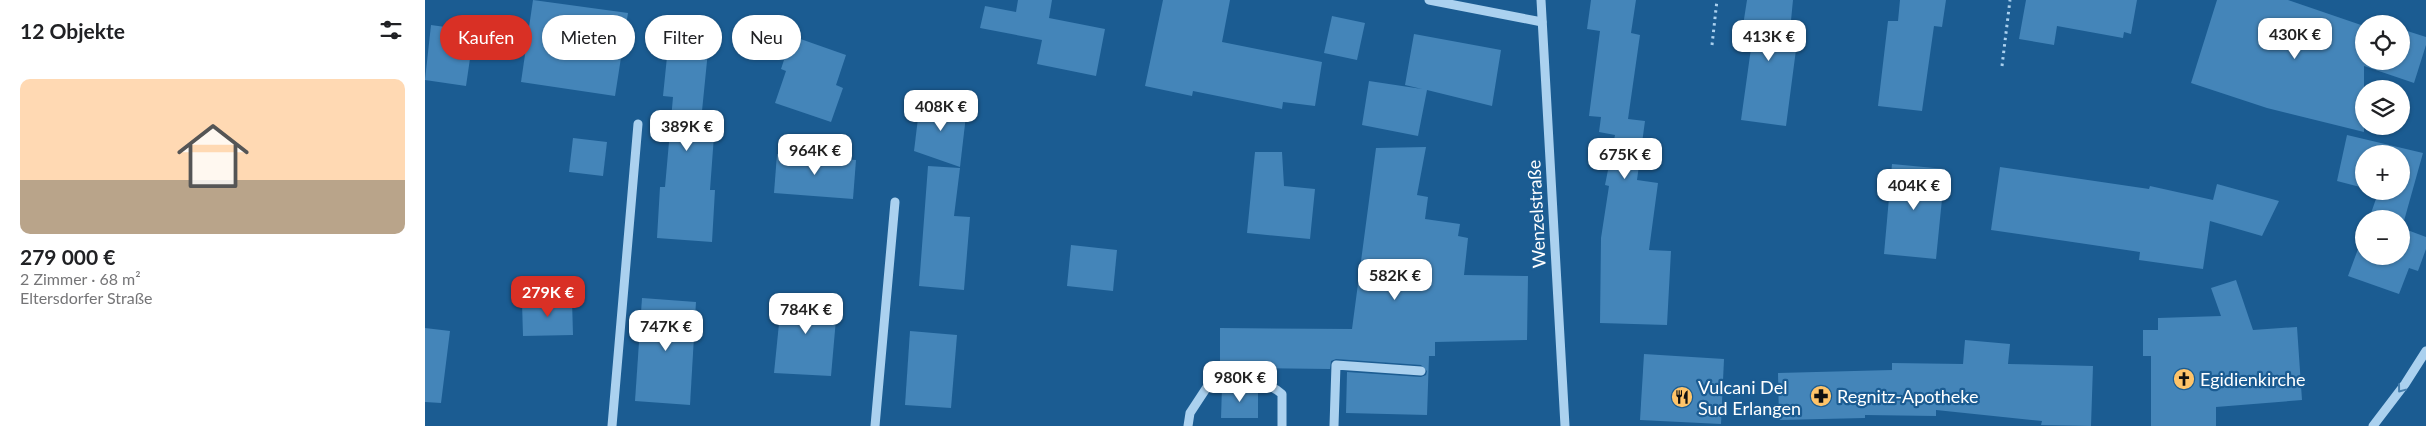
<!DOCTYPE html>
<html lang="de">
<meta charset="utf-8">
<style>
body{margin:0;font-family:Lato,sans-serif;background:#f2f2f2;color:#202124;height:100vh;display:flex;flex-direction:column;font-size:19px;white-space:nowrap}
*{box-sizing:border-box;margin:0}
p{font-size:16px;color:#757577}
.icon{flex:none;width:28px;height:28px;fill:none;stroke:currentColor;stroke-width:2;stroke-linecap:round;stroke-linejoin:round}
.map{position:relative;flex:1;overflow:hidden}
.details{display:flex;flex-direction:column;background:#fff;width:425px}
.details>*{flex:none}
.top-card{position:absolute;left:15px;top:15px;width:475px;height:45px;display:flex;gap:10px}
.buttons{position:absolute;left:1930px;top:15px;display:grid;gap:10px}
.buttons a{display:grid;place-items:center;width:55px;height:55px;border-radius:50%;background:#fff;box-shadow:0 1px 4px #0004;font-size:25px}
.price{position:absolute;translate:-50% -42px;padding:0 11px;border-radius:10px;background:#fff;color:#222;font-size:16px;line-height:32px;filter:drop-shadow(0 1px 2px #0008)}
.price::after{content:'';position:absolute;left:50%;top:30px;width:15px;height:11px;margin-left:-8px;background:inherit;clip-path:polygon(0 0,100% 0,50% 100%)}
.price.selected{background:#d93025;color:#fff}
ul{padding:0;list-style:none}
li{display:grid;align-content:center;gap:10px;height:265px;padding:0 20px}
li span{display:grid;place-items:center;height:155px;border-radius:10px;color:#555}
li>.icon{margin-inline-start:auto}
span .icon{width:90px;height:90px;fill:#fffc;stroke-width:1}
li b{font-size:21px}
h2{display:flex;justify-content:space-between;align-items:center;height:60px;padding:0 20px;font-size:21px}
.chip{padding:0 18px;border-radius:22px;background:#fff;box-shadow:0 1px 4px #0004;font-size:18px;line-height:45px}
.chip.selected{background:#d93025;color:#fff}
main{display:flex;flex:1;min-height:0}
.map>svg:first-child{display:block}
.building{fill:#4485b9}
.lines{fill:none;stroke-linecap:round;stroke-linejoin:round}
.path{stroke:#abd1ef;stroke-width:3;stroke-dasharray:2.5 4;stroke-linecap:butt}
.minor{stroke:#abd1ef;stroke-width:9}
.oneway{stroke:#467fae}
.labels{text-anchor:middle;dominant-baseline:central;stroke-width:4.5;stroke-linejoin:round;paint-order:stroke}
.street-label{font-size:18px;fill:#fff;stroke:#1b5c92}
.poi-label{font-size:18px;fill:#fff;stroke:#1b5c92;text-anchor:start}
</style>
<main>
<section class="details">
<h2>12 Objekte<svg class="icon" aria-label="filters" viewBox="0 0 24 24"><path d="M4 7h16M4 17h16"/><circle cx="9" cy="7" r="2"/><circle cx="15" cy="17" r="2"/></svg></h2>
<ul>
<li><span style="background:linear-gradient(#ffd9b3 65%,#b9a48a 0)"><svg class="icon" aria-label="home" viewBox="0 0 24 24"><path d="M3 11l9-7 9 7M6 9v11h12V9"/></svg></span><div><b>279 000 €</b><p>2 Zimmer · 68 m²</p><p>Eltersdorfer Straße</p></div></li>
</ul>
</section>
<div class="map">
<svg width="2001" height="426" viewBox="0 0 2001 426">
<rect width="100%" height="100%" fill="#1b5c92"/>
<g class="building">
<path d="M108,0l95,13 -13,83 -94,-14z"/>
<path d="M593,0h34l-3,18 56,11 -9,47 -59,-12 5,-24 -62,-12 5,-22 31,6z"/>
<path d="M738,0h67l-8,42 100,20 -7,44 -32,-4 -1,7 -89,-18 -1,5 -47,-10z"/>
<path d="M1166,0h45l-5,33 9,2 -12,84 17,2 -8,59 21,3 -9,67 22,1 -4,74 -67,-2 1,-85 8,-52 -4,-1 10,-50 -16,-3 2,-15 -12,-1 11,-85 -13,-2z"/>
<path d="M1322,0h46l-4,41 8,1 -11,84 -45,-6 12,-86 -11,-2z"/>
<path d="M1475,0h46l-4,27 -8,-1 -12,85 -44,-5 10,-85h10z"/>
<path d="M1601,0h111l-6,34 -7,-2 -1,6 -66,-12 -3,19 -35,-6z"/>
<path d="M1792,0h71l76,26v35h37v-32l25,8v8l-12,38 -50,-17v66l-97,-24 -76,-25z"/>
<path d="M907,16l33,7 -8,37 -33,-7z"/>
<path d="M6,25l43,6 -8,55 -41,-6z"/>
<path d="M989,34l87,16 -9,56 -65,-16 -9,46 -56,-11 7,-44 53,8 -17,-4z"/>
<path d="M367,36l54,19 -10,30 7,3 -12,34 -56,-19 11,-32 -5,-2z"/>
<path d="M243,47l40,4 -7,70 14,1 -5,68h5l-3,52 -55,-4 3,-51h5l8,-90 -10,-1z"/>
<path d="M495,102l47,5 -7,60 -46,-16z"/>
<path d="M1922,135l76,18 -21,75 24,9v12l-8,22 -9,-3 -10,26 -51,-18 16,-43v23h37v-37h-32l9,-26 -4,-2h27v-37h-37v34l-27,-7z"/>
<path d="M148,138l34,4 -4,34 -34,-4z"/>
<path d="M1001,147l-9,48 11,2 -3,22 35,5 -2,12 10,2 -4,37 64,1 -1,64 -92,2v14h-6l-2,59 -81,-2 1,-41 74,5 5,-2 1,-4 -6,-6 -85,-6 -5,2 -1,8 -70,-1 -2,8 -38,-3v-45l132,1 24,-181z"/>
<path d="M830,152h27l2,34 31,3 -5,50 -63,-6z"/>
<path d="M352,154l79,6 -3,39 -79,-6z"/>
<path d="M1467,164l53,5 -9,90 -52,-5z"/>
<path d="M503,166l32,2 -6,48 16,1 -6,73 -45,-4z"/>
<path d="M1575,167l149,22 1,-3 63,14 4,-16 62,17 -17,35 -52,-15 -7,48 -64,-9 1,-8 -149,-22z"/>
<path d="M646,245l46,5 -4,41 -46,-5z"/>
<path d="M1811,280l17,50 44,-3 5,73 -86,7v19h-65v-70h-8v-26h15v-12l63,-2 -10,-28z"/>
<path d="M357,294l56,2 -7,80 -57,-3z"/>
<path d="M217,298l54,4 -6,103 -55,-4z"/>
<path d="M147,300l1,35 -50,1 -1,-34z"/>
<path d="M0,328l25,3 -9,72 -16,-1z"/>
<path d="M485,331l47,4 -6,73 -46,-3z"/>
<path d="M1540,340l45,4 -2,20 85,2 -2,60 -50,-1 1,-4 -106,-11v6l-71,-1v3l-86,2 -1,-47 114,-3v-7l71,1z"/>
<path d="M1219,354l80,5 -3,65 -81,-4z"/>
<path d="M797,387l36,2v29h-37z"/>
</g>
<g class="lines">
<g class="path">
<path d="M1287,45l5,-45"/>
<path d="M1577,66l8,-66"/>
</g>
<g class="minor">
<path d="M1004,0l113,22"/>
<path d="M1116,0l24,426"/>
<path d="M187,426l26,-302"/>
<path d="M450,426l20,-224"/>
<path d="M763,426l2,-13 21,-32c25,0 52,-4 71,13v32"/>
<path d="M909,426l2,-61 85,6"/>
<path d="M1948,426l32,-42 21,-33"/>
</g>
</g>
<defs><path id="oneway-chevron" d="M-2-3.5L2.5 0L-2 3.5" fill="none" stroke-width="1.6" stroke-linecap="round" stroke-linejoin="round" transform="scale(1.25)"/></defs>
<use class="oneway" href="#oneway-chevron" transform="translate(1976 389) rotate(127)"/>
<defs>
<g id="church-disc" transform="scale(1.125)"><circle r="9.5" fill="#ffc469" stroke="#1b5c92"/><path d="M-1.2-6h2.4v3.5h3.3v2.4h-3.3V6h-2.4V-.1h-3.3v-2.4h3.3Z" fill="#111"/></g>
<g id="pharmacy-disc" transform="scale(1.125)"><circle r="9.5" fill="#ffc469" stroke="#1b5c92"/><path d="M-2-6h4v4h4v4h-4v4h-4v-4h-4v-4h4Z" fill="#111"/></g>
<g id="restaurant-disc" transform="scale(1.125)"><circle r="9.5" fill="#ffc469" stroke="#1b5c92"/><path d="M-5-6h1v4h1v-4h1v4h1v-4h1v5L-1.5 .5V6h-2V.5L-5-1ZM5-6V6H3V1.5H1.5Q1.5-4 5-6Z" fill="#111"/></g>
</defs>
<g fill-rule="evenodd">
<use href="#church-disc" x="1759" y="379"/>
<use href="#pharmacy-disc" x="1396" y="396"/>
<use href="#restaurant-disc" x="1257" y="397"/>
</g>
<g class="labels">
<g class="street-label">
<text transform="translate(1111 214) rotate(-93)">Wenzelstraße</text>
</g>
<g class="poi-label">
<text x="1775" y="379">Egidienkirche</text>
<text x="1273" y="387">Vulcani Del<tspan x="1273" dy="21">Sud Erlangen</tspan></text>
<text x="1412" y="396">Regnitz-Apotheke</text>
</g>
</g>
</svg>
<div class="buttons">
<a><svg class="icon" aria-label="locate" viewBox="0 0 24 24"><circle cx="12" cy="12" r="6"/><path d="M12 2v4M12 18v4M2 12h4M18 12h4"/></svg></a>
<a><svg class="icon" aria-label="layers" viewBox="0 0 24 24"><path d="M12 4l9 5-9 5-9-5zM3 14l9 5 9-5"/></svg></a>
<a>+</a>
<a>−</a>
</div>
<b class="price" style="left:1870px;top:60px">430K €</b>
<b class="price" style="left:1344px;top:62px">413K €</b>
<b class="price" style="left:516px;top:132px">408K €</b>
<b class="price" style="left:262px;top:152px">389K €</b>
<b class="price" style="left:390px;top:176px">964K €</b>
<b class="price" style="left:1200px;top:180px">675K €</b>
<b class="price" style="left:1489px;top:211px">404K €</b>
<b class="price" style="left:970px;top:301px">582K €</b>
<b class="price selected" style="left:123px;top:318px">279K €</b>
<b class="price" style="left:381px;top:335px">784K €</b>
<b class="price" style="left:241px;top:352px">747K €</b>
<b class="price" style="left:815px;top:403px">980K €</b>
<div class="top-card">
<a class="chip selected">Kaufen</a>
<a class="chip">Mieten</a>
<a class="chip">Filter</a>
<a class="chip">Neu</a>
</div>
</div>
</main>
